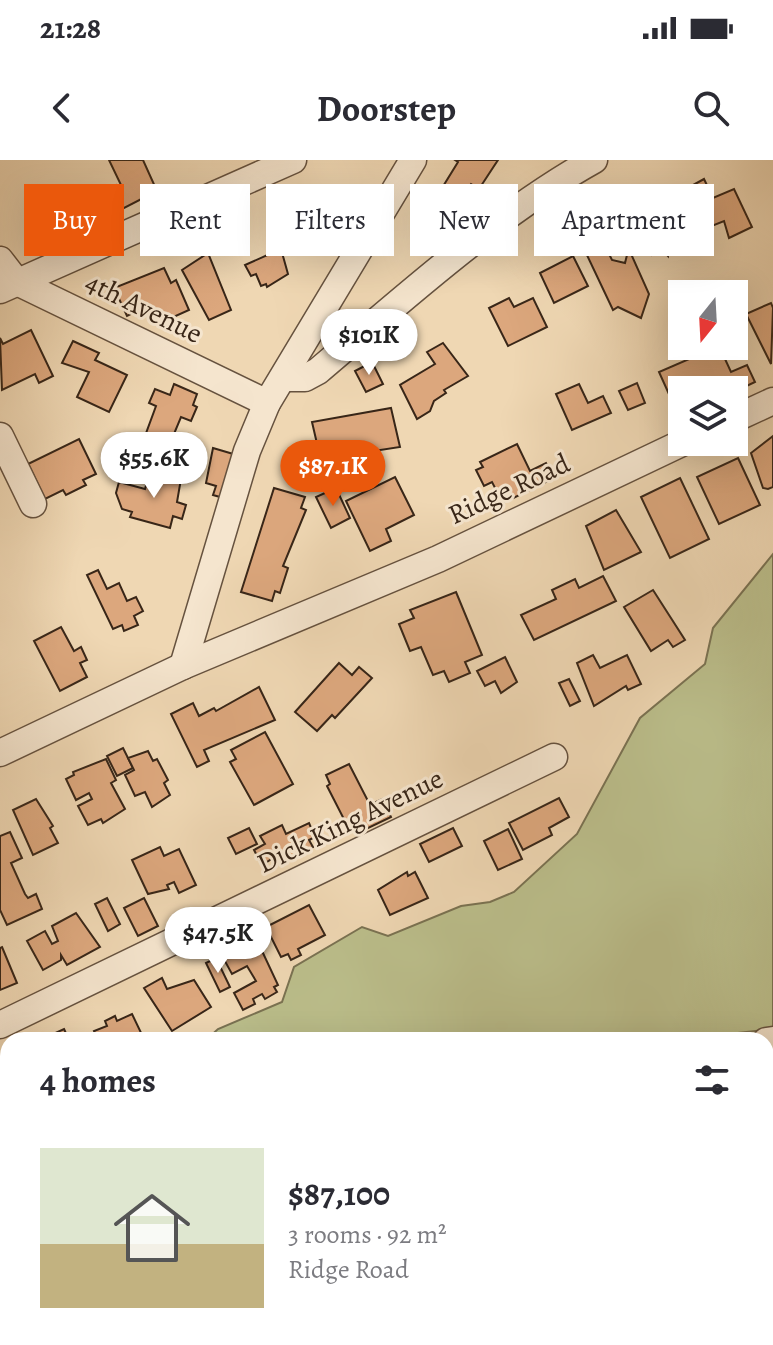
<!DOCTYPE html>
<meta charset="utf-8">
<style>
body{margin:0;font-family:Alegreya,serif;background:#f2f2f3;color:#2b2b33;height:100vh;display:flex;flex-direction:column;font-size:30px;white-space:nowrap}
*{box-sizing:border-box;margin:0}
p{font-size:26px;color:#7c7c81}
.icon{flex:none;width:44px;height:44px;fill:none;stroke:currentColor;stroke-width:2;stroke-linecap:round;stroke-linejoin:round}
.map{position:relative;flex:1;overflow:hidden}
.drawer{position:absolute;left:0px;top:872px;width:774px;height:314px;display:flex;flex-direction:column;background:#fff;border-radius:24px 24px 0 0;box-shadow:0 8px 32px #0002}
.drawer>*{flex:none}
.guide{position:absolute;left:24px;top:24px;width:726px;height:72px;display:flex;gap:16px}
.needle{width:52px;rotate:198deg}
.tools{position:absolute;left:668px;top:120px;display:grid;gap:16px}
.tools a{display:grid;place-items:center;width:80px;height:80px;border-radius:0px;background:#fff;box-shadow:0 8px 32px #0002;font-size:40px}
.price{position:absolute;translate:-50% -68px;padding:0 18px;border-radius:28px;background:#fff;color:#222;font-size:26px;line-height:52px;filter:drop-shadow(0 2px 4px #0008)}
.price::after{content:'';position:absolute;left:50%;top:48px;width:24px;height:18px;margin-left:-12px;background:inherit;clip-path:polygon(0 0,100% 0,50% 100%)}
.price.on{background:#ea580c;color:#fff}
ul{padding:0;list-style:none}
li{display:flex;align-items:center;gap:24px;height:200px;padding:0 40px}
li span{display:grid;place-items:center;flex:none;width:224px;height:160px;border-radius:0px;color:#555}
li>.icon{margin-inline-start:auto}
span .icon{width:96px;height:96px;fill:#fffc;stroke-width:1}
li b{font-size:34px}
h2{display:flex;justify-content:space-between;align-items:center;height:96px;padding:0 40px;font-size:34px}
.tag{padding:0 28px;border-radius:0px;background:#fff;box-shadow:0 8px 32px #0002;font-size:28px;line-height:72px}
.tag.on{background:#ea580c;color:#fff}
.status{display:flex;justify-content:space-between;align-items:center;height:56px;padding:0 40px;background:#fff;direction:ltr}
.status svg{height:22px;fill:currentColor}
header{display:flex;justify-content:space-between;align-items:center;height:104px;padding:0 40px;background:#fff;font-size:36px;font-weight:700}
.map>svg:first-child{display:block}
.green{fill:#bbbe8b;stroke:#7a7252;stroke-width:2}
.building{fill:#dca77d;stroke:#382618;stroke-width:2}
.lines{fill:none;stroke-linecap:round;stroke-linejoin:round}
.minor-casing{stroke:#66523f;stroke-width:29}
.minor{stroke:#f5e5ce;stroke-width:26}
.labels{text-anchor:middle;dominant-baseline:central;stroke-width:6;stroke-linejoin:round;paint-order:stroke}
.street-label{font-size:28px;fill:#382618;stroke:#f5e5ce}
</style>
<div class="status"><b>21:28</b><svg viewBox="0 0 49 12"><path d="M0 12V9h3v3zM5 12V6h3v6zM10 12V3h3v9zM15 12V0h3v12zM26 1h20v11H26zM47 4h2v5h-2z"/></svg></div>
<header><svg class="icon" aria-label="back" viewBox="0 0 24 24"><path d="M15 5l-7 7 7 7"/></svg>Doorstep<svg class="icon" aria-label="search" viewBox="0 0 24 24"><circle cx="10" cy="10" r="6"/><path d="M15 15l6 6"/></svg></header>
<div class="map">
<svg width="773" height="1185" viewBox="0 0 773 1185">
<rect width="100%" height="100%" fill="#efd7b3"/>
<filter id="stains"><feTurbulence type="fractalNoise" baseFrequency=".0025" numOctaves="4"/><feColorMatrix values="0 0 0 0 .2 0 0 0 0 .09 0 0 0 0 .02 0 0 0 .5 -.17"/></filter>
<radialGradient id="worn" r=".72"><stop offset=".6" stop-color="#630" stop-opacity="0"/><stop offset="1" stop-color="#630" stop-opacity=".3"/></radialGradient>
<g class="green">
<path d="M773,394v475l-97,11h-470l12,-11 64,-27 12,-35 68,-40 26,9 73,-30 29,-4 24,-10 63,-58 63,-116 65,-54 8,-36z"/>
<path d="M39,1178h110l-5,7h-105z"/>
</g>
<g class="building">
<path d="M109,0h34l14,31 -60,31 -11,-24 30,-13 2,4 4,-2z"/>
<path d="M455,0h43l-19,29 -8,-5 -5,7 11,7 -7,11 -11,-7 -14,24 -19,-12 32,-52z"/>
<path d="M704,19l9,19 21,-9 18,38 -23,11 -5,-17 -20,8 3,6 -13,6 -3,-6 -22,12 -1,9 -5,-6 -11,5 -9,-19 23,-11 3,6 38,-17 -5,-11 -10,5 -8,-18z"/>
<path d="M322,26l27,34 -22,15 -19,-27 11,-8 -5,-9z"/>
<path d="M290,38l10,15 -17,11 -10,-14z"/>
<path d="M623,76l26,58 -8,24 -23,-11 -5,3 -27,-57 12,-5 9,2 5,10 13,3 2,-8 -8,-17z"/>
<path d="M281,89l7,25 -21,13 -1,-3 -5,2 -5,-12 -5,2 -6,-11z"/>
<path d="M208,93l23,57 -22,10 -27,-50z"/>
<path d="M573,96l15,30 -34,17 -14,-30z"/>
<path d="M164,108l7,15 5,-3 13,30 -31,14 -9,-19 -22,11 -13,-28z"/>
<path d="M509,138l5,9 19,-9 14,29 -39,19 -19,-38z"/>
<path d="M771,143l2,5 -2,56 -25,-50z"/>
<path d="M31,170l22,46 -14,7 -4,-9 -33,16 -2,-52 3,6z"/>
<path d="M73,181l26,12 -4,7 32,15 -18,37 -32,-15 12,-25 -27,-9z"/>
<path d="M443,183l25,33 -24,14 2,3 -12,8 -4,10 -13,8 -17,-34 35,-21 -8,-12z"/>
<path d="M719,186l12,26 16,-7 8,17 -21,10 -14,-2 -3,-8 -17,8h-18v8l-9,5 -14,-31z"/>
<path d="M372,202l11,22 -17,8 -11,-21z"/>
<path d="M637,223l8,20 -17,7 -9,-19z"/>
<path d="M174,224l23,10 -4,11 4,2 -6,14 -10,-4 -12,29 -24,-10 11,-30 -7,-3 6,-14 15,6z"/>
<path d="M579,224l9,19 15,-7 8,17 -39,17 -16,-36z"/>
<path d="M391,248l9,39 -33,5 2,8 -40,5 -4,-19 -7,2 -6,-26z"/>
<path d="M773,276v51l-5,2 -5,-1 -12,-35z"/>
<path d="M79,279l17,35 -13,6 3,5 -20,10 -3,-5 -18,9 -17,-35z"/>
<path d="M517,284l13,27 16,-8 8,15 -51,25 -11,-21 -8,4 -8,-16 7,-3 -3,-5z"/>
<path d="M213,288l27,8 -13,43 -14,-4 3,-9 -10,-3z"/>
<path d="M738,298l22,47 -41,19 -22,-47z"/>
<path d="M164,309l18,4 -5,29 9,3 -4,14 -9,-3 -3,12 -40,-11 2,-5 -10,-3 -6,-16 3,-11 26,7 2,-7 13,3z"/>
<path d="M395,317l19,38 -28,14 5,12 -21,10 -24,-50z"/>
<path d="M680,318l29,61 -39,19 -29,-61z"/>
<path d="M274,328l31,9 -4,11 5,2 -23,56 5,2 -8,25 -5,-2 -3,10 -31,-9z"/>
<path d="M336,328l14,30 -19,10 -15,-31z"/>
<path d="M616,350l25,42 -37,18 -18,-44z"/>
<path d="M98,410l9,19 12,-6 8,18 9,-4 7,14 -9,5 4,9 -14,6 -2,-6 -9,4 -26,-54z"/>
<path d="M603,416l13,25 -82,39 -13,-25 35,-16 -4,-9 23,-11 4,9z"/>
<path d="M653,430l32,50 -12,7 -5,-7 -17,11 -27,-44z"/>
<path d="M456,432l26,63 -17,7 5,11 -21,9 -5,-11 -11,4 -12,-28 -11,4 -11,-27 15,-6 -4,-8z"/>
<path d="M61,467l13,24 7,-4 6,13 -7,3 7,14 -27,14 -26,-50z"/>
<path d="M593,495l7,13 27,-13 14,29 -13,6 -2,-4 -32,20 -17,-43z"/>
<path d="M505,497l12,25 -16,11 -6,-12 -10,5 -8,-15z"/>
<path d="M339,503l13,12 7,-8 13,11 -37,40 -3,-3 -15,16 -22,-19z"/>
<path d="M569,519l11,22 -10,5 -11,-23z"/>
<path d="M259,527l16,33 -71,30 5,11 -12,6 -26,-53 22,-11 6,13 15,-8 2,3z"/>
<path d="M265,572l28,52 -39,21 -24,-43 6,-3 -5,-9z"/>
<path d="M123,588l10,20 -16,8 -10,-20z"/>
<path d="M148,591l5,10 4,-2 11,21 -4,3 6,12 -18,12 -7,-15 -10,4 -10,-21 9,-5 -6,-12z"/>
<path d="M106,599l10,21 -5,3 14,26 -22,14 -2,-4 -13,6 -10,-19 14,-7 -3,-6 -13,7 -10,-21 8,-4 -1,-3z"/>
<path d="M349,604l21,41 12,-6 9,18 -27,13 -2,-4 -12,5 -23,-45 3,-2 -4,-9z"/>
<path d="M559,638l10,19 -20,11 3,7 -29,15 -14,-27z"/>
<path d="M36,639l17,27 -3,2 8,15 -25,12 -20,-45z"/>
<path d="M309,663l6,14 -6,3 4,7 -31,16 -4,-8 -16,10 -8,-15 11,-6 -5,-8 22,-11 4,9z"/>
<path d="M249,668l8,16 -21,10 -8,-16z"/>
<path d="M453,668l9,18 -33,16 -9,-18z"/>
<path d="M508,669l14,30 -24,11 -14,-29z"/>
<path d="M10,672l12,26 -11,5 14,31 3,4 8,-4 6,15 -35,16 -7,-15v-74z"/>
<path d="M160,687l4,9 15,-7 17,36 -17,8 -5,-11 -7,3 2,4 -21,5 -16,-34z"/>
<path d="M407,712l1,4 7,-4 13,26 -38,17 -12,-25z"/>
<path d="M107,738l13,26 -12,7 -13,-27z"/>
<path d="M144,738l14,28 -20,10 -14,-28z"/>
<path d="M309,745l16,30 -27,14 3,6 -10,5 -3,-6 -7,3 -15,-30z"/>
<path d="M76,753l24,34 -33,18 -6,-10v5l-18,10 -16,-29 18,-10 7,13 6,-3 -6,-15z"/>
<path d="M255,776l23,49 -4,2 3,5 -12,7 -3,-5 -9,5 2,5 -12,6 -9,-17 22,-12 -9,-15 -15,8 -11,-20z"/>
<path d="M2,787l15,36 -17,7v-42z"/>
<path d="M216,798l14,29 -10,5 -14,-29z"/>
<path d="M162,818l5,11 27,-9 17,27 -39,24 -28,-43z"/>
<path d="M132,854l12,25 -46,1 -4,-9 13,-5 -2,-5 10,-5 2,5z"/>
<path d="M64,869l5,11h-29z"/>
<path d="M766,1018l7,4v163h-86l-10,-7h89z"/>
<path d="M8,1028v53l-8,-7v-38z"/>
<path d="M0,1160l8,8v10h5l-7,7h-6z"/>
<path d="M282,1178h335l10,7h-350z"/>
</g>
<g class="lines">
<g class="minor-casing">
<g id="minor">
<path d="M0,100l17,22 250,121"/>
<path d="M0,130l293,-130"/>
<path d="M283,218h22l13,-7c85,-72 179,-157 276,-211"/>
<path d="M734,259l39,-18"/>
<path d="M0,276l33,68"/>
<path d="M183,506l64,-215 20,-48 146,-243"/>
<path d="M0,593l183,-87 255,-107 246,-117"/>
<path d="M0,865l554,-268"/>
<path d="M766,881l7,-1"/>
<path d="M766,958l7,2"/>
<path d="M766,995l7,5"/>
<path d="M247,1178l8,7"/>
<path d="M151,1185l6,-7"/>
</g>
</g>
<use href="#minor" class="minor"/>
</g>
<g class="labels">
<g class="street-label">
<text transform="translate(144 148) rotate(26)">4th Avenue</text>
<text transform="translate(509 329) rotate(-25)">Ridge Road</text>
<text transform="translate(350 661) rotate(-26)">Dick King Avenue</text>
</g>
</g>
<rect width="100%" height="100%" filter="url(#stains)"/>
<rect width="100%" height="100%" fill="url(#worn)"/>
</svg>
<div class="tools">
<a><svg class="needle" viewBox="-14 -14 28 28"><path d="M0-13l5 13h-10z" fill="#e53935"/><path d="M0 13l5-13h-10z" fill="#7c7c81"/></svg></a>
<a><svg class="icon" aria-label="layers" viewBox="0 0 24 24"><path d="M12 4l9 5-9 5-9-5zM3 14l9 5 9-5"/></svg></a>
</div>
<b class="price" style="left:369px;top:217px">$101K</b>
<b class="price" style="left:154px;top:340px">$55.6K</b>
<b class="price on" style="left:333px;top:348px">$87.1K</b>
<b class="price" style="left:218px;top:815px">$47.5K</b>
<div class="guide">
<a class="tag on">Buy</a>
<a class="tag">Rent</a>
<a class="tag">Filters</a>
<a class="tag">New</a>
<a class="tag">Apartment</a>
</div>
<section class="drawer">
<h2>4 homes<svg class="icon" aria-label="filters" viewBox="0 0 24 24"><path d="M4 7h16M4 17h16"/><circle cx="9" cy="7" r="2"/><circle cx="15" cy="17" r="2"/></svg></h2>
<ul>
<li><span style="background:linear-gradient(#dfe7d0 60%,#c2b280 0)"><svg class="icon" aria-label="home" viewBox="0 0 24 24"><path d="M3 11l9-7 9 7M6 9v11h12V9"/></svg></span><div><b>$87,100</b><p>3 rooms · 92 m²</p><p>Ridge Road</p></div></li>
</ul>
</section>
</div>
